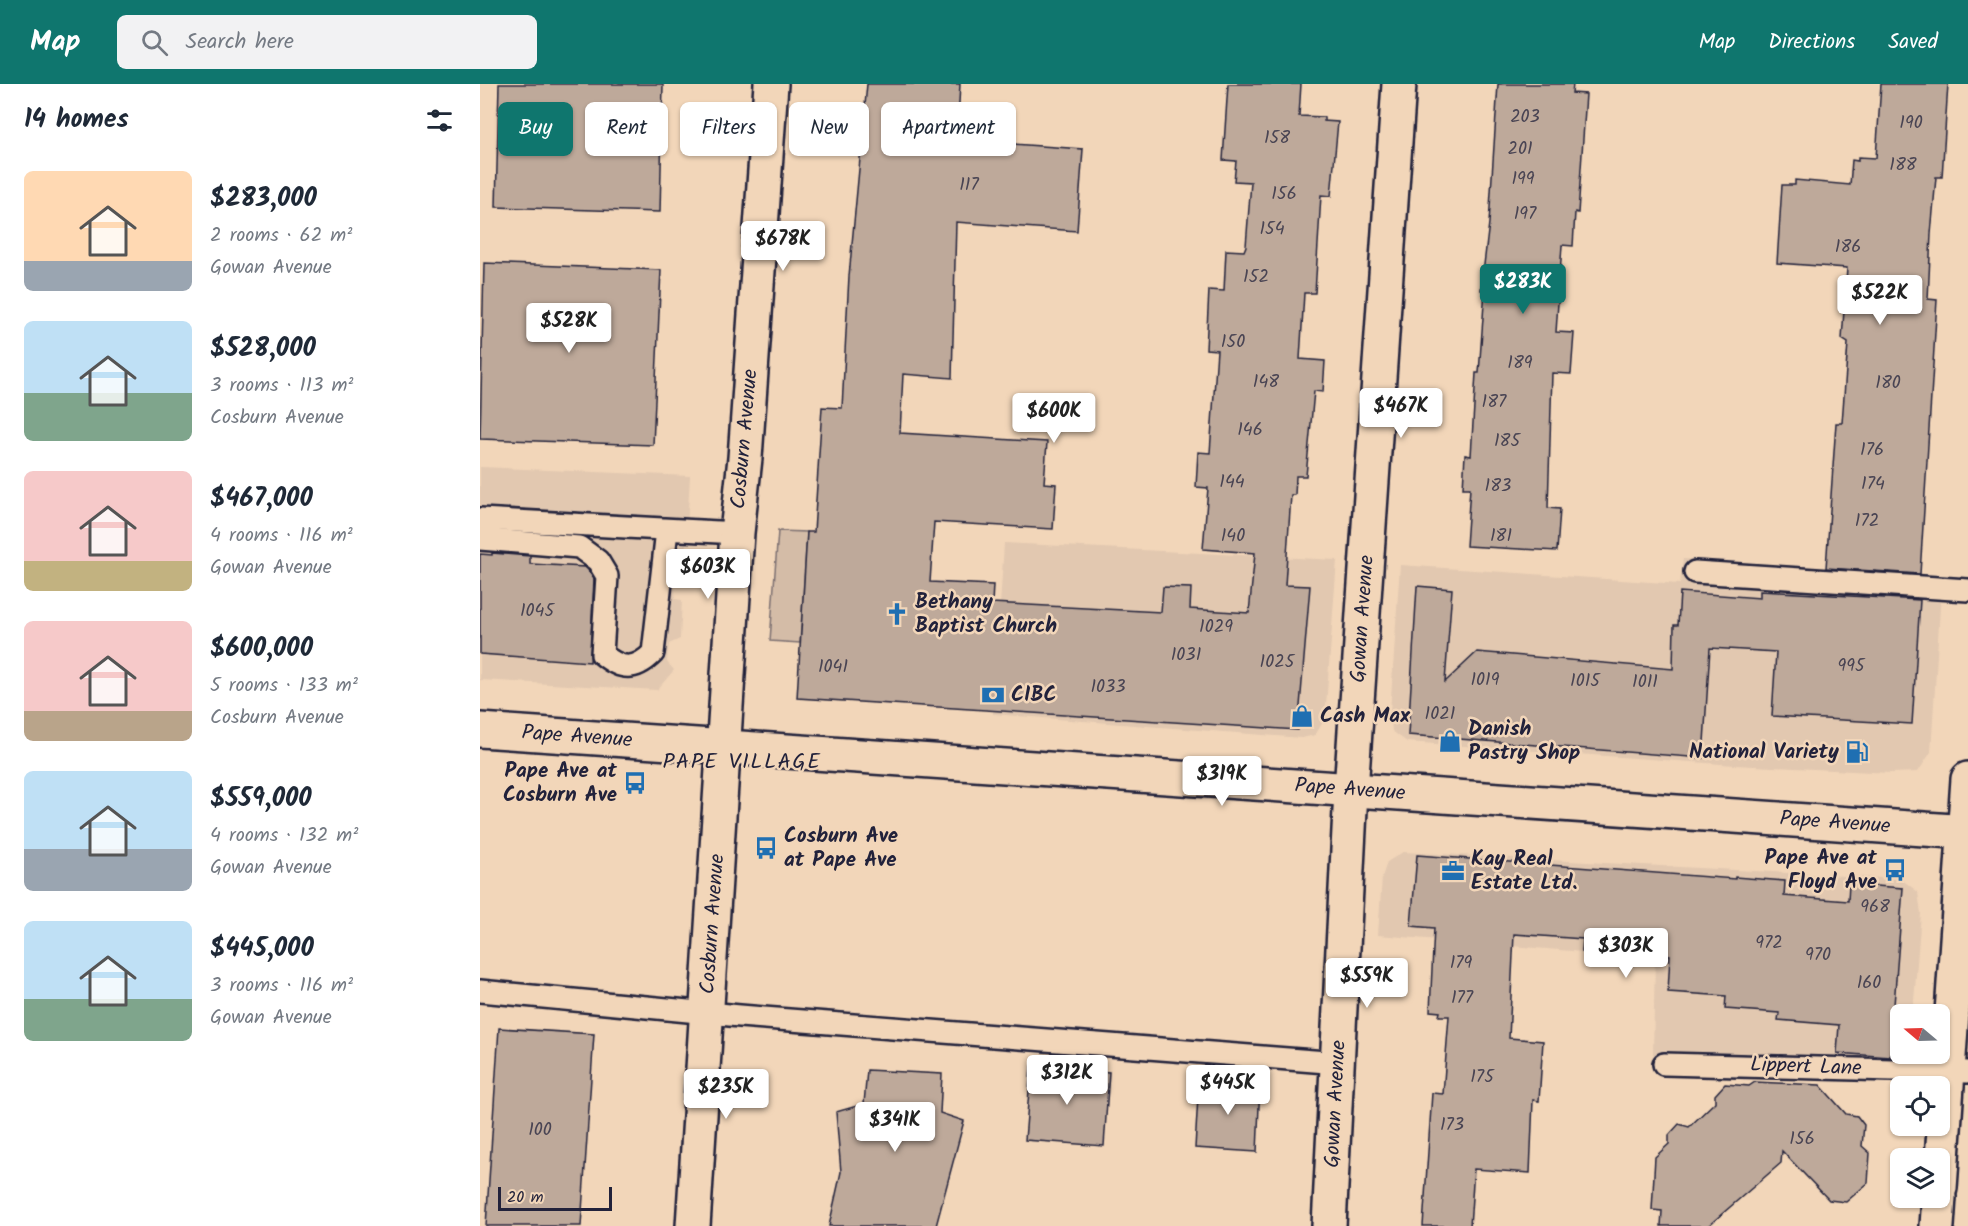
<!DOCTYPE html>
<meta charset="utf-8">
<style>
body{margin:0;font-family:Kalam,sans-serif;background:#f2f2f3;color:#1f2937;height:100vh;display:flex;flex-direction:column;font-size:22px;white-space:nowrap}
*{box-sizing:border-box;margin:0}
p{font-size:20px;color:#747a83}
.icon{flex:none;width:33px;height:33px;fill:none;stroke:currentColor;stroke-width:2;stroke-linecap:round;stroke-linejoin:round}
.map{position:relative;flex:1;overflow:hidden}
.drawer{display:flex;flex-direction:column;background:#fff;width:480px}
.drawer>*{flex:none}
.hud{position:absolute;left:18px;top:18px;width:570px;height:54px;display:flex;gap:12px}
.needle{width:39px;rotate:289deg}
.tools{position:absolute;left:1410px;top:920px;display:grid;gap:12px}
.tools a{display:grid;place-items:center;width:60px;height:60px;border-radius:9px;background:#fff;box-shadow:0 2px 4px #0004;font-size:30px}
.scale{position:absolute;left:18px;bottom:15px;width:114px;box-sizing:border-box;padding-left:6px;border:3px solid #22223b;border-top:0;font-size:16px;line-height:21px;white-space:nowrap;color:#22223b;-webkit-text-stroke:4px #f2d6b9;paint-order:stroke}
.price{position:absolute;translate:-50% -51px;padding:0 14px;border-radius:6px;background:#fff;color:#222;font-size:20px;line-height:39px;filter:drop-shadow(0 2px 3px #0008)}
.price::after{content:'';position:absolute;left:50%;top:36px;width:18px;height:14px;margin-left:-9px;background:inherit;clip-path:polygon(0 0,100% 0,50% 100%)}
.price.on{background:#0f766e;color:#fff}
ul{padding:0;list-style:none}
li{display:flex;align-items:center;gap:18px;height:150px;padding:0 24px}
li span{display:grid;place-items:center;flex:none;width:168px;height:120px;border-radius:9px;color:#555}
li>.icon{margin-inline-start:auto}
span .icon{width:72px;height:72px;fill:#fffc;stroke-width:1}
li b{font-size:26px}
h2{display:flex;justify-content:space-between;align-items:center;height:72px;padding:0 24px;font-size:26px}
.tag{padding:0 21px;border-radius:9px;background:#fff;box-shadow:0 2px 4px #0004;font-size:21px;line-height:54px}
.tag.on{background:#0f766e;color:#fff}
header{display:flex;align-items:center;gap:36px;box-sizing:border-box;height:84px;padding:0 30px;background:#0f766e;color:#fff}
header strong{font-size:28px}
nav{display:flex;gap:33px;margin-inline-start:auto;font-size:21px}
.search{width:420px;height:54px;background:#f2f2f3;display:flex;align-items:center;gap:15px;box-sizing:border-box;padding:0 21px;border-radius:9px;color:#747a83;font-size:22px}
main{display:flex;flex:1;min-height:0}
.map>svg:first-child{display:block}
.built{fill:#e2c8b0}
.green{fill:#d4bca7;stroke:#7b6f71;stroke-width:1.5}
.building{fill:#bea99a;stroke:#22223b;stroke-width:1.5}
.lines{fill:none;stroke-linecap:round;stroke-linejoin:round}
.lane-casing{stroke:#22223b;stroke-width:26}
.street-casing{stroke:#22223b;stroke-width:38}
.secondary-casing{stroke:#22223b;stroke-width:38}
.lane{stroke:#f2d6b9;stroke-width:21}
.street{stroke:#f2d6b9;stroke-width:33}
.secondary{stroke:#f2d6b9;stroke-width:33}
.labels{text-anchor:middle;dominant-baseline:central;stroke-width:5;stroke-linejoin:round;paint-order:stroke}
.number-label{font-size:18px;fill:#494453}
.street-label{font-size:21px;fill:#22223b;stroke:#f2d6b9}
.poi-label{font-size:21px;font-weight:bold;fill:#22223b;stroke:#f2d6b9;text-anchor:start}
.neighbourhood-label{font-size:22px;letter-spacing:1.5px;fill:#22223b;stroke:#f2d6b9}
</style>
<header>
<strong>Map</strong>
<div class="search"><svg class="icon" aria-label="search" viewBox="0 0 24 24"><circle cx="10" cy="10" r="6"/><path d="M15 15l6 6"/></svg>Search here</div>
<nav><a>Map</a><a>Directions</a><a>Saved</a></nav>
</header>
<main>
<section class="drawer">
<h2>14 homes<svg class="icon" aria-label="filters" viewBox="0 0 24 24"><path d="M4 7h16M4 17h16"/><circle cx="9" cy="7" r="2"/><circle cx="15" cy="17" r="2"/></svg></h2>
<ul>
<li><span style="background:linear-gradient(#ffd9b3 75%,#9aa5b1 0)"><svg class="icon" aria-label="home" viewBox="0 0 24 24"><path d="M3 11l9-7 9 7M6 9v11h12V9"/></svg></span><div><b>$283,000</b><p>2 rooms · 62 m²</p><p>Gowan Avenue</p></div></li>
<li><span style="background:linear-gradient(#bfe0f5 60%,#7fa58c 0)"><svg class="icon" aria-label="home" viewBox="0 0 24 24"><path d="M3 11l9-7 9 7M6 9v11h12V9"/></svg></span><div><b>$528,000</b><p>3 rooms · 113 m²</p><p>Cosburn Avenue</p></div></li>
<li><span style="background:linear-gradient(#f6c9c9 75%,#c2b280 0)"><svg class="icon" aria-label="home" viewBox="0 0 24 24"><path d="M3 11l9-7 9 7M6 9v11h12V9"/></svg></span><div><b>$467,000</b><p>4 rooms · 116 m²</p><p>Gowan Avenue</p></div></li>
<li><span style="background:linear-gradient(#f6c9c9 75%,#b9a48a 0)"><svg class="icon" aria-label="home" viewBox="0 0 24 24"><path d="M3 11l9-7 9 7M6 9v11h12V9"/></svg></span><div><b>$600,000</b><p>5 rooms · 133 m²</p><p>Cosburn Avenue</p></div></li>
<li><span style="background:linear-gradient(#bfe0f5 65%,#9aa5b1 0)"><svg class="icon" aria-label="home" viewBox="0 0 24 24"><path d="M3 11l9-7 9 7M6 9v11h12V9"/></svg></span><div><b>$559,000</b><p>4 rooms · 132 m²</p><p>Gowan Avenue</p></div></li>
<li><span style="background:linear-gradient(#bfe0f5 65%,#7fa58c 0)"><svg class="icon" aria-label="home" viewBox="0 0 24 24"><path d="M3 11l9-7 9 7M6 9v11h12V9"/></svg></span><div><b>$445,000</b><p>3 rooms · 116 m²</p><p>Gowan Avenue</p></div></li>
</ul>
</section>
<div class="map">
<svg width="1488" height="1142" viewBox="0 0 1488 1142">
<rect width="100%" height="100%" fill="#f2d6b9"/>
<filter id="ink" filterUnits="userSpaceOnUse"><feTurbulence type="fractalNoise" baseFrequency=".0167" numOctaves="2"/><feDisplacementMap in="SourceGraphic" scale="12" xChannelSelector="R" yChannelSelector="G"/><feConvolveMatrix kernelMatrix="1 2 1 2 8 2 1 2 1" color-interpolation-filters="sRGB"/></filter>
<g filter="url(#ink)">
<g class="built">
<path d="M0,383l210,9 -6,104h-8l-1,19 7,1 -2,39 -11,5 -2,18 7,8 -17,20 -177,-10z"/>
<path d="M524,459l333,17 -12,159 -10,16 -13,3 -309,-24z"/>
<path d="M1203,475l259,16 -11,177 -13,20 -28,1 -155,-8 -328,-23 -15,-11 -2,-19 10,-147 280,19z"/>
<path d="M923,768l498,27 17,13 3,21 -8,101h-13v39h10v6l-257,-5 2,-96 -277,-23 4,-58 5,-15z"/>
</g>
<path class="green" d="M298,447l29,1 -7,111 -30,-2z"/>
<g class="building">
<path d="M19,0h164l-3,128 -164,-5z"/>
<path d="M387,0h93l-3,56 126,9 -6,82 -121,-9 -4,156 -49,-4 -3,59 147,9 -3,41 12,1 -3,45 -119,-7 -4,60 63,3 -1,18 169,9 2,-25 28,1 -1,21 59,4 6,-60 -52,-4 5,-61 -12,-1 2,-35 12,1 7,-103 -11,-1 3,-59 15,1 2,-41 18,1 2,-5 5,-64 -17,-1 2,-20 -13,-1 5,-76h73l-2,32 25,1v4l14,1 -7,74 -10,-1 -6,98h-11l-4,66 25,2 -2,31 -9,-1 -8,85h-10l-1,19h-4l-6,90 25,1 -12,144 -501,-32 10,-166h7l8,-125 20,1 7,-132z"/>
<path d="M1018,0h75l-1,9 14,1 -8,119 -3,-1 -2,34 -11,-1 -6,87 18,1 -3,41 -19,-1 -4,135 12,1 -3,42 -91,-5 4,-58h-7l2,-33 6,1 5,-83h3l6,-83h-4l8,-67z"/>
<path d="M1401,0h67l-6,93h-6l-5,57 -3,65 9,1 -17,274 -94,-6 10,-145h6l6,-80 -6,-4 5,-71 -70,-5 5,-78h13v-5l55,5 2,-25 6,1v-4l18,1z"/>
<path d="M4,179l177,7 -8,175 -173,-6z"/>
<path d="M12,469l38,3v8l55,3 3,3 6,9 -4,83 -110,-8v-100l12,1z"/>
<path d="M937,502l35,3 -7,93 32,-30 196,17 1,-44h4l2,-33 80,6v-7l160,9 -8,124 -140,-8 4,-64 -66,-4 -7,110 -295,-23z"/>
<path d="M937,771l318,24v-2l50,4 -1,15 64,5 1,-17 54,4 -13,169 -53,-4 2,-28 -61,-5 1,-7 -54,-4 1,-13 -58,-4 2,-37 -54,-4 -1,3 -33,-2 1,-13 -69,-5 -5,104 34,3 -4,60 -6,-1 -3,73 -56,-4 -4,57h-47l9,-133 11,1 6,-78h-10l1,-4 -10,-1 4,-83 -23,-2z"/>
<path d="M19,944l95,6 -13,192h-95z"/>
<path d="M551,982l78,6 -5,74 -79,-6z"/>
<path d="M387,986l75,4 -2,39 24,8 -28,105h-107l12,-54 -5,-60 28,-8z"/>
<path d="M719,995l61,4 -3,69 -62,-4z"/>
<path d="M1275,998l65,3 26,29 11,2 7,9 -2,21 8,7 -2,30 -22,19 -17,-2 -47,-49 -1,12 -73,63h-47l1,-15 -10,-1 3,-53 14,-13v-9l10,-11 10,3 26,-25v-7l10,-11 24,2z"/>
</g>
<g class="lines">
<g class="lane-casing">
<g id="lane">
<path d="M0,435l257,14"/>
<path d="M0,455l99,8 19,14 9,15 -5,78c19,16 33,17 51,-1l14,-123"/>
<path d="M1215,488l273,18"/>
<path d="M0,907l260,25 599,47"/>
<path d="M1184,980l304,8"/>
</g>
</g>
<g class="street-casing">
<g id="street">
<path d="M1460,1104l28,-409"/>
<path d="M849,1142l22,-436 48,-706"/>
<path d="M1457,1142l2,-29"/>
</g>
</g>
<g class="secondary-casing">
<g id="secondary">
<path d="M0,646l1488,102"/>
<path d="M213,1142l44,-693 8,-75 26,-374"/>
</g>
</g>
<use href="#lane" class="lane"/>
<use href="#street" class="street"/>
<use href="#secondary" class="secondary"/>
</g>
</g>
<defs>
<g id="church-bare" transform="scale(1.8)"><path d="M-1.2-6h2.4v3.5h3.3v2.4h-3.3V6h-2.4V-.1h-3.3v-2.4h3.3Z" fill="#1f6fb2" stroke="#f2d6b9" stroke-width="2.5" paint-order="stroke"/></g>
<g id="bank-bare" transform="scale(1.8)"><path d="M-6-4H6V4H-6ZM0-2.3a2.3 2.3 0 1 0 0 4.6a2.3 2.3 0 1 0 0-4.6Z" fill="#1f6fb2" stroke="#f2d6b9" stroke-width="2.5" paint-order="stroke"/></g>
<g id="shop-bare" transform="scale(1.8)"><path d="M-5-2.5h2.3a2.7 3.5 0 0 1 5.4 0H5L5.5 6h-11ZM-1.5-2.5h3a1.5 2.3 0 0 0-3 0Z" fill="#1f6fb2" stroke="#f2d6b9" stroke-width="2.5" paint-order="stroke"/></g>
<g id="fuel-bare" transform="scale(1.8)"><path d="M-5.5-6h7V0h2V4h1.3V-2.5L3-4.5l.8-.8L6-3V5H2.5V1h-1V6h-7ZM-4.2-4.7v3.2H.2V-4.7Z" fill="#1f6fb2" stroke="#f2d6b9" stroke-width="2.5" paint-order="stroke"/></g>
<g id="bus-bare" transform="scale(1.8)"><path d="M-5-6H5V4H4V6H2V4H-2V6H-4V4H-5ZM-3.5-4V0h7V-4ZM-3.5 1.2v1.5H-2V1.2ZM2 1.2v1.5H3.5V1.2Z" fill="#1f6fb2" stroke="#f2d6b9" stroke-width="2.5" paint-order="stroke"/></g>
<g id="office-bare" transform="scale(1.8)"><path d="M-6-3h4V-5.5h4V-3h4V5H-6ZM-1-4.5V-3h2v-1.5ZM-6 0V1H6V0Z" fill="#1f6fb2" stroke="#f2d6b9" stroke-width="2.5" paint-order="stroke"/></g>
</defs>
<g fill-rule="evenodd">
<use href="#church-bare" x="417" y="530"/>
<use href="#bank-bare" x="513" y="611"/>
<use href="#shop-bare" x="822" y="632"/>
<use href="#shop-bare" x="970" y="657"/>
<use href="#fuel-bare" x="1377" y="668"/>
<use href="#bus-bare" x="155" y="699"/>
<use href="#bus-bare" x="286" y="764"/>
<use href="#bus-bare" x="1415" y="786"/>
<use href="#office-bare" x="973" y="787"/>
</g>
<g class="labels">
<g class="number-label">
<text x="1045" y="33">203</text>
<text x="1431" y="39">190</text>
<text x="797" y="54">158</text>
<text x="1040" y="65">201</text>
<text x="1423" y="81">188</text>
<text x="1043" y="95">199</text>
<text x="489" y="101">117</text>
<text x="804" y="110">156</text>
<text x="1045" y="130">197</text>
<text x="792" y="145">154</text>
<text x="1368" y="163">186</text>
<text x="776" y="193">152</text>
<text x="753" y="258">150</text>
<text x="1040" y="279">189</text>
<text x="786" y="298">148</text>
<text x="1408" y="299">180</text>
<text x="1014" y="318">187</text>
<text x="770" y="346">146</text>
<text x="1027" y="357">185</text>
<text x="1392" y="366">176</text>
<text x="752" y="398">144</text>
<text x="1393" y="400">174</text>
<text x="1018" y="402">183</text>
<text x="1387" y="437">172</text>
<text x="753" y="452">140</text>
<text x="1021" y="452">181</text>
<text x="57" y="527">1045</text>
<text x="736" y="543">1029</text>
<text x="706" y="571">1031</text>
<text x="797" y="578">1025</text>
<text x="1371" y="582">995</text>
<text x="353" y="583">1041</text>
<text x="1005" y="596">1019</text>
<text x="1105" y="597">1015</text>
<text x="1165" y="598">1011</text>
<text x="628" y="603">1033</text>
<text x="960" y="630">1021</text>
<text x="1395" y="823">968</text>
<text x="1289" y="859">972</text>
<text x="1338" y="871">970</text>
<text x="981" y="879">179</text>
<text x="1389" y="899">160</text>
<text x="982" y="914">177</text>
<text x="1002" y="993">175</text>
<text x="972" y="1041">173</text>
<text x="60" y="1046">100</text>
<text x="1322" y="1055">156</text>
</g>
<g class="street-label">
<text transform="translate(265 355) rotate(-85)">Cosburn Avenue</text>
<text transform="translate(883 535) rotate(-86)">Gowan Avenue</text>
<text transform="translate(97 653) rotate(4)">Pape Avenue</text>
<text transform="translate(870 706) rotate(4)">Pape Avenue</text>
<text transform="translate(1355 739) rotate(4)">Pape Avenue</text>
<text transform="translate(233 840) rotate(-86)">Cosburn Avenue</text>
<text transform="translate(1326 983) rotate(2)">Lippert Lane</text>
<text transform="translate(856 1020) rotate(-87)">Gowan Avenue</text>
</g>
<g class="poi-label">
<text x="435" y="518">Bethany<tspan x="435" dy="24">Baptist Church</tspan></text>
<text x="531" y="611">CIBC</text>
<text x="840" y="632">Cash Max</text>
<text x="988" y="645">Danish<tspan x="988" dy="24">Pastry Shop</tspan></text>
<text x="1359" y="668" text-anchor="end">National Variety</text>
<text x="137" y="687" text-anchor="end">Pape Ave at<tspan x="137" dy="24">Cosburn Ave</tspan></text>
<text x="304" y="752">Cosburn Ave<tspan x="304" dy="24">at Pape Ave</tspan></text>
<text x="1397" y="774" text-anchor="end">Pape Ave at<tspan x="1397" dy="24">Floyd Ave</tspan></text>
<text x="991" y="775">Kay Real<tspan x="991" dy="24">Estate Ltd.</tspan></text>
</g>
<g class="neighbourhood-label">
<text x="262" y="678">PAPE VILLAGE</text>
</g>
</g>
</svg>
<div class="tools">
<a><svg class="needle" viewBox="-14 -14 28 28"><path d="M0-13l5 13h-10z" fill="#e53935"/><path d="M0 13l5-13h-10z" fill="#747a83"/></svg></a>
<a><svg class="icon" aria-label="locate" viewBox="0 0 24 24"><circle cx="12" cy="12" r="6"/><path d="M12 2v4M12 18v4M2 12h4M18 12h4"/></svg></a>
<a><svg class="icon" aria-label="layers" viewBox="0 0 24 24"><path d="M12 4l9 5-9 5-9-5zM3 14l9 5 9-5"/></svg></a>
</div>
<div class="scale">20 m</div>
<b class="price" style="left:303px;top:188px">$678K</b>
<b class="price on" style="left:1043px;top:231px">$283K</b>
<b class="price" style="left:1400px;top:242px">$522K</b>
<b class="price" style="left:89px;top:270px">$528K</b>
<b class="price" style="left:921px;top:355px">$467K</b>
<b class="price" style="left:574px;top:360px">$600K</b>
<b class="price" style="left:228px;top:516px">$603K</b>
<b class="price" style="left:742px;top:723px">$319K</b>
<b class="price" style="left:1146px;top:895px">$303K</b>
<b class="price" style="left:887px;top:925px">$559K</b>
<b class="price" style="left:587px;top:1022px">$312K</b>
<b class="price" style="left:748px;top:1032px">$445K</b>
<b class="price" style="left:246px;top:1036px">$235K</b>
<b class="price" style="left:415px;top:1069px">$341K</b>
<div class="hud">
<a class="tag on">Buy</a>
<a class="tag">Rent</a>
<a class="tag">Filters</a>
<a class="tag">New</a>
<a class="tag">Apartment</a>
</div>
</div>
</main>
